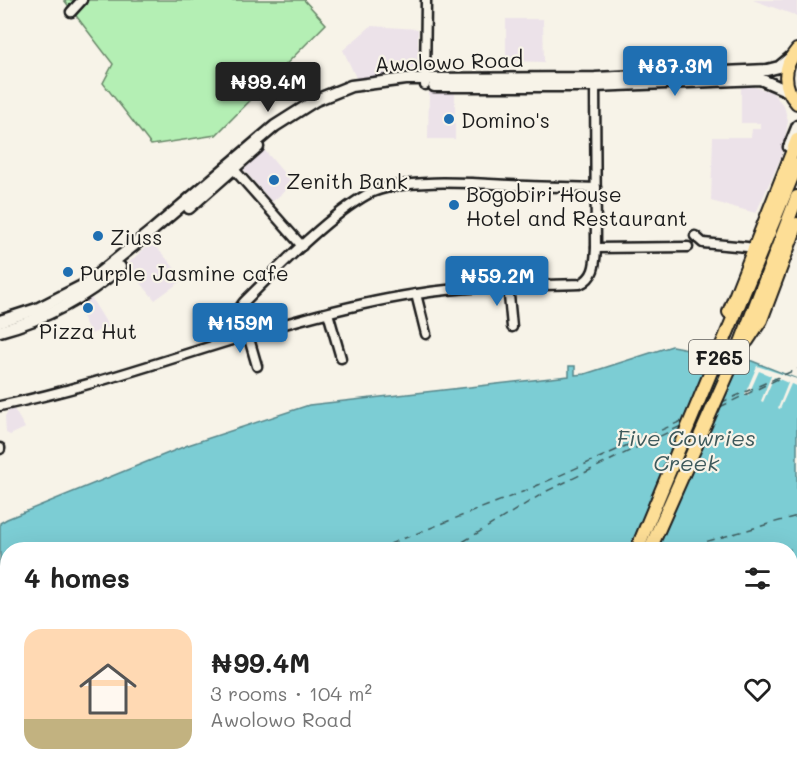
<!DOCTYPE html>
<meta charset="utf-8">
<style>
body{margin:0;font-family:Mali,sans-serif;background:#f2f2f2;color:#222;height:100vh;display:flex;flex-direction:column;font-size:22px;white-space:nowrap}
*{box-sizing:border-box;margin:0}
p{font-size:20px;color:#767676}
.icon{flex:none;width:33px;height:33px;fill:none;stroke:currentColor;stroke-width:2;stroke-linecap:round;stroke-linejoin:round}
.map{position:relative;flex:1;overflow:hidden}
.sheet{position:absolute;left:0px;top:542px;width:798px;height:236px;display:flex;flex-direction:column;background:#fff;border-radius:24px 24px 0 0;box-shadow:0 6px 24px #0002}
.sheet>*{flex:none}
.price{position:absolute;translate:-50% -51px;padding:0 14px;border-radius:6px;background:#1f6fb2;color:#fff;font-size:20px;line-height:39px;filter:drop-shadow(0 2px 3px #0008)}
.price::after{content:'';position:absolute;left:50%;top:36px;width:18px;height:14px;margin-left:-9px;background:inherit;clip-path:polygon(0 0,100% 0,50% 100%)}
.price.current{background:#222;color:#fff}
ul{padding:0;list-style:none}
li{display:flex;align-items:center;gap:18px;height:150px;padding:0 24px}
li span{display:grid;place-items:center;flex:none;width:168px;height:120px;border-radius:18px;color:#555}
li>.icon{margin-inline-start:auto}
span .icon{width:72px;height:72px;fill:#fffc;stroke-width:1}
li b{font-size:26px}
h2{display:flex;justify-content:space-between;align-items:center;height:72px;padding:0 24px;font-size:26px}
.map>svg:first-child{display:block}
.built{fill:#ece2e9}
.green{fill:#b4efb4;stroke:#688668;stroke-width:1.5}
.water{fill:#7ccdd4;stroke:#56868a;stroke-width:1.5}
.pier{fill:#f7f3e8}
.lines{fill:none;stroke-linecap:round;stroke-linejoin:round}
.ferry{stroke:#3e5a5c;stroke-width:1.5;stroke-dasharray:8 6;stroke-linecap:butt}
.street-casing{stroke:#1c1c1c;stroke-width:13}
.secondary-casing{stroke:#1c1c1c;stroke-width:15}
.primary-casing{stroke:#1c1c1c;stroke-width:16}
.highway-casing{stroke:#1c1c1c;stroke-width:20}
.street{stroke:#f7f3e8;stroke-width:8}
.secondary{stroke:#f7f3e8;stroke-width:10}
.primary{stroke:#fdde96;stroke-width:12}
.highway{stroke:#fdde96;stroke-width:15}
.primary-bridge-casing{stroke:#1c1c1c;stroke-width:16;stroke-linecap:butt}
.primary-bridge{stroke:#fdde96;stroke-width:12}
.poi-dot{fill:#1f6fb2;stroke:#f7f3e8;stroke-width:2}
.labels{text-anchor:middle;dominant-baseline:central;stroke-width:4.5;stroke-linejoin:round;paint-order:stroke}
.shield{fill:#f7f3e8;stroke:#5e5c59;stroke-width:1.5}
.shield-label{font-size:20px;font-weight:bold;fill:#1c1c1c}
.street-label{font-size:21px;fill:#1c1c1c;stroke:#f7f3e8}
.poi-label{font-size:21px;fill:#1c1c1c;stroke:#f7f3e8;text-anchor:start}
.water-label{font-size:22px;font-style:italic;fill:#3e5a5c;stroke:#f7f3e8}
</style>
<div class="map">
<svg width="797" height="776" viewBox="0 0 797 776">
<rect width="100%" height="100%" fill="#f7f3e8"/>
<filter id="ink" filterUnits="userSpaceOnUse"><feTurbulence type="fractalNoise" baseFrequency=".0167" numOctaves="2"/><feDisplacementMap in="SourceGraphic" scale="12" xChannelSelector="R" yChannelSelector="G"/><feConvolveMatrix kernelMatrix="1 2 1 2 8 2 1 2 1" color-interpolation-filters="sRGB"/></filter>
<g filter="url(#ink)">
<g class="built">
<path d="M753,0h44v16z"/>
<path d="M506,19h37l1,43 -38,-1z"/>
<path d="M371,26l47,3v45l-61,6 -14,-30z"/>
<path d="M741,83l31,9 12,14 4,15 -6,34 -26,58 -45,-12 2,-64h38l1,-8h8v-6h-19z"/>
<path d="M429,92h26v47h-27z"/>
<path d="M262,147l31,37 -21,18 -28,-32v-7z"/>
<path d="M152,242l32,37 -29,21 -29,-35z"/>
<path d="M88,293l21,34 -18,7 -17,-33z"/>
<path d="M14,409l11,19 -15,7 -4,-2 -1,-17 4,-6z"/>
<path d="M797,715v61h-168l-1,-6h162l1,-54z"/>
</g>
<g class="green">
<path d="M64,0h240l22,24 -110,111 -65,10 -48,-62 10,-19z"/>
<path d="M375,770h54l2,6h-69z"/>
</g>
<path class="water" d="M672,346l80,15 45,18v263h-6l-1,-93h-782v221h367l-13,6h-362v-253l7,-4 181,-74 121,-40 260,-29v-10h6v9l10,-1z"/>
<path class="pier" d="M757,366l40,13v7l-6,-2 -11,25 -2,-1 10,-25 -14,-6 -11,25 -2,-1 10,-25 -12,-5 -11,25 -3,-2z"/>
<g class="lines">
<g class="ferry">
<path d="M720,403l77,-34"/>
<path d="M720,407l58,-28"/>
<path d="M377,549l148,-58 161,-72"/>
<path d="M451,549l96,-58 136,-66"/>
<path d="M680,549l117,-33"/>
<path d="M0,687l8,-2"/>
<path d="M0,767l8,-2"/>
<path d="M70,776l23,-6"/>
<path d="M244,776l17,-6"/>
</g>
<g class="street-casing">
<g id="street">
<path d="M71,12l11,-12"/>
<path d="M425,85l1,-85"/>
<path d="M788,147l9,-22"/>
<path d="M231,166l71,80"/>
<path d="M695,236l8,7 44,4"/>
<path d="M596,248l92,-1"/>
<path d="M508,285l4,42"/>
<path d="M416,294l10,40"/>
<path d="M328,313l13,45"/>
<path d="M248,335l9,31"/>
<path d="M241,337l-2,-28 4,-6c33,-33 85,-87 125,-109 35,-18 118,-10 159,-8 23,1 46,1 69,2"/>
<path d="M0,406c141,-29 274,-90 417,-112 55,-9 108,-8 163,-10 15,-7 15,-20 16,-36l-1,-168"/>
<path d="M0,448v1"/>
</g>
</g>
<g class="secondary-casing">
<g id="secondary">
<path d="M434,86h161l165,-7 28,12"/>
<path d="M189,208l69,-61"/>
<path d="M0,321l37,-12 49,-25 68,-55 121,-103 41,-26 35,-14 55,-7 189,-1 172,-8 12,-3 12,-10"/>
<path d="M0,331c45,-12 85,-33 120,-64"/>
<path d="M606,770l3,6"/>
</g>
</g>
<g class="primary-casing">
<g id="primary">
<path d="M797,50c-14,16 -15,37 0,53"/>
<path d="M729,312l68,-172"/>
<path d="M747,341l14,-21 36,-96"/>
<path d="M637,549l160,-384"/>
<path d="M650,549l87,-196 60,-156"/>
</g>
</g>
<g class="highway-casing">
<g id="highway">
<path d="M790,678l7,-1"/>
<path d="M790,691h7"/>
<path d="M790,706l7,-1"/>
<path d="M589,770l12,6"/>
<path d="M498,776l14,-6"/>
<path d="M621,776v-6"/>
</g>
</g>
<use href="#street" class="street"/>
<use href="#secondary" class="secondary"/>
<use href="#primary" class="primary"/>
<use href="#highway" class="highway"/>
<g class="primary-bridge-casing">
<g id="primary-bridge">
<path d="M539,776l3,-6"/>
<path d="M551,776l3,-6"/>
</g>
</g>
<use href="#primary-bridge" class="primary-bridge"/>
</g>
</g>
<g class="poi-dot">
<circle cx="449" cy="119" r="6"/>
<circle cx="274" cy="180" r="6"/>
<circle cx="454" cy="205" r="6"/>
<circle cx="98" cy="236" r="6"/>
<circle cx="68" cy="272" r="6"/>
<circle cx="88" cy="308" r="6"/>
</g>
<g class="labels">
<rect class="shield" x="689" y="340" width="60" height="34" rx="4.5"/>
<g class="shield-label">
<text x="719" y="357">F265</text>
</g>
<g class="street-label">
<text transform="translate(449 61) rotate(-2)">Awolowo Road</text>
</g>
<g class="poi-label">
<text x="461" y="119">Domino's</text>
<text x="286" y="180">Zenith Bank</text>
<text x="466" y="193">Bogobiri House<tspan x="466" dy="24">Hotel and Restaurant</tspan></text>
<text x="110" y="236">Ziuss</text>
<text x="80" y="272">Purple Jasmine cafe</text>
<text x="88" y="330" text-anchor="middle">Pizza Hut</text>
</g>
<g class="water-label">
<text x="686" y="437">Five Cowries<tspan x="686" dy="25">Creek</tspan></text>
</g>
</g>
</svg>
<b class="price" style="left:675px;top:97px">₦87.3M</b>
<b class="price current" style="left:268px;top:113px">₦99.4M</b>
<b class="price" style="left:497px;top:307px">₦59.2M</b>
<b class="price" style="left:240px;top:354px">₦159M</b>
<section class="sheet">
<h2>4 homes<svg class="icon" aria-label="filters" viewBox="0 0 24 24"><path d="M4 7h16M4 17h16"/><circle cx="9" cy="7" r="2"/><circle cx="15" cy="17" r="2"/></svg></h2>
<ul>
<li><span style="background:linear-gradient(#ffd9b3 75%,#c2b280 0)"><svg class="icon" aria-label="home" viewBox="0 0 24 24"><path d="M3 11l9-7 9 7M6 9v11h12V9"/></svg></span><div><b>₦99.4M</b><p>3 rooms · 104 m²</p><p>Awolowo Road</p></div><svg class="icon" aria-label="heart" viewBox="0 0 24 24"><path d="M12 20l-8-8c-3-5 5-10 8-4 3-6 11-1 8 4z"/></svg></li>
</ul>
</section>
</div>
